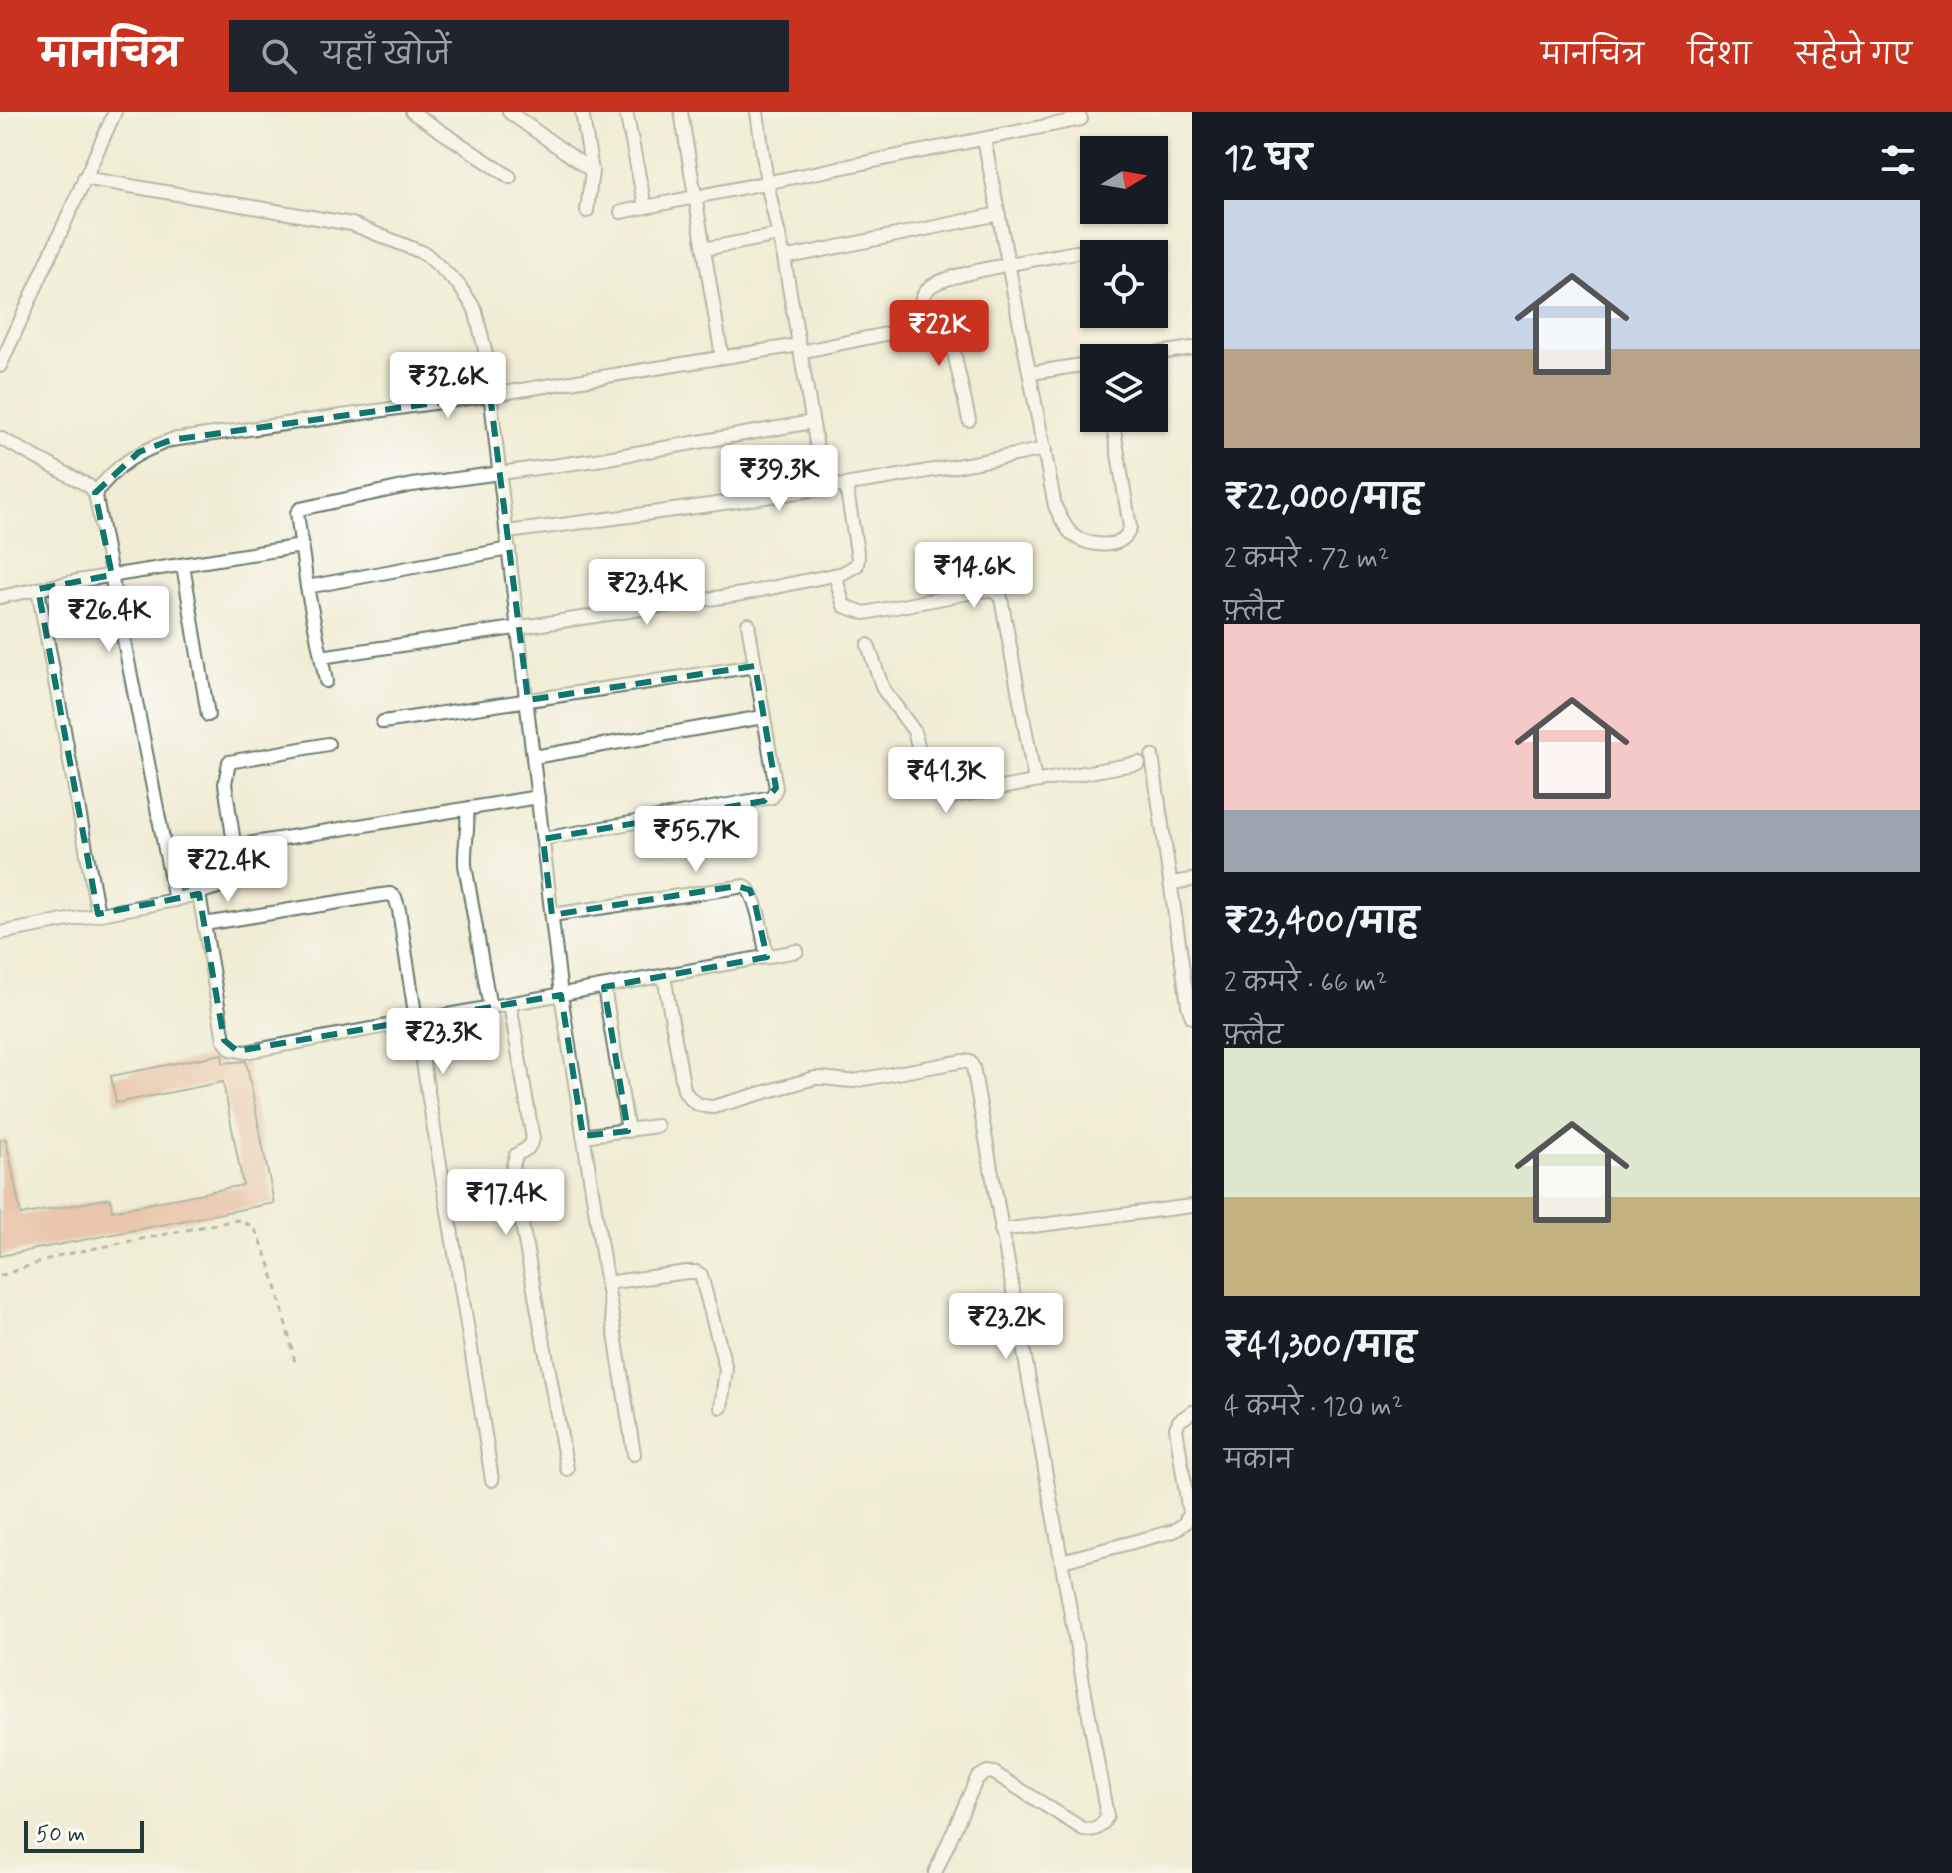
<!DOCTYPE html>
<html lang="hi">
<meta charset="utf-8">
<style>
body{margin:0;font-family:Mynerve,"Playpen Sans Deva",sans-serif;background:#20242c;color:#f1f3f6;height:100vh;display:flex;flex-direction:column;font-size:30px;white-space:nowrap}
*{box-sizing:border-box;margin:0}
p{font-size:26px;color:#9ea1a6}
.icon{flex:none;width:44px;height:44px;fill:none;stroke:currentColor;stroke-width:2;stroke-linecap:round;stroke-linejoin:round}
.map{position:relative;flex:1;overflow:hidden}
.drawer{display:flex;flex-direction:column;background:#171b24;width:760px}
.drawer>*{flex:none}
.needle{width:52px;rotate:79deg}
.buttons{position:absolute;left:1080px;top:24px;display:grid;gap:16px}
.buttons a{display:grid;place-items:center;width:88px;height:88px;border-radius:0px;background:#171b24;box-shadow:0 2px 6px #0004;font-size:40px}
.scale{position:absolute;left:24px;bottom:20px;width:120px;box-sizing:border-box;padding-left:8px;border:4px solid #1f3d34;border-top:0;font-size:22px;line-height:28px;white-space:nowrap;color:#1f3d34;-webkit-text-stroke:6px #fdfcf7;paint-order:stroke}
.price{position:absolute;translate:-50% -68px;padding:0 18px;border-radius:8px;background:#fff;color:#222;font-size:26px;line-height:52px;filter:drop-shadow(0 2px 4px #0008)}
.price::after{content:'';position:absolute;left:50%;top:48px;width:24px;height:18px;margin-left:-12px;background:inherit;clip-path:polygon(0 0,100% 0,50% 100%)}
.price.on{background:#c8321e;color:#fff}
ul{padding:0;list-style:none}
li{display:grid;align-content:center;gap:16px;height:424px;padding:0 32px}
li span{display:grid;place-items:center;height:248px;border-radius:0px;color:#555}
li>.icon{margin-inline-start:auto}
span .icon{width:144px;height:144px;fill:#fffc;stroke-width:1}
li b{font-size:34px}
h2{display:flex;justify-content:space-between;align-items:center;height:96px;padding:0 32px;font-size:34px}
header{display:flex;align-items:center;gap:48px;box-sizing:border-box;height:112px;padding:0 40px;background:#c8321e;color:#fff}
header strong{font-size:38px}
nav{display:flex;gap:44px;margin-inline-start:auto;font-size:28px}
.search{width:560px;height:72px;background:#20242c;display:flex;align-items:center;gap:20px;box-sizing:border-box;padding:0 28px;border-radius:0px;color:#9ea1a6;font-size:30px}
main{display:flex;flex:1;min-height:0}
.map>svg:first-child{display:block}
.building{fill:#e0977d}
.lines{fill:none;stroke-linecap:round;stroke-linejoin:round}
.street-casing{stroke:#687a6c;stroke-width:16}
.path{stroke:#687a6c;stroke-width:3;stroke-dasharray:6 6;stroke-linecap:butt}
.street{stroke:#fff;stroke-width:12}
.marked{fill:none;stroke:#0f766e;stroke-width:6;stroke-dasharray:16 10;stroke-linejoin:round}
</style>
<header>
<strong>मानचित्र</strong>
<div class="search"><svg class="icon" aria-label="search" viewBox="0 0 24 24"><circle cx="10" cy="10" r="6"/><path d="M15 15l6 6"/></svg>यहाँ खोजें</div>
<nav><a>मानचित्र</a><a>दिशा</a><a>सहेजे गए</a></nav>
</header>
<main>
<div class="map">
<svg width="1192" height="1761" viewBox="0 0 1192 1761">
<rect width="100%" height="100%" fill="#fdfcf7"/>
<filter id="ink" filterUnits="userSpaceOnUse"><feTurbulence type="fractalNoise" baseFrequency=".0125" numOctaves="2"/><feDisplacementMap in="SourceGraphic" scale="16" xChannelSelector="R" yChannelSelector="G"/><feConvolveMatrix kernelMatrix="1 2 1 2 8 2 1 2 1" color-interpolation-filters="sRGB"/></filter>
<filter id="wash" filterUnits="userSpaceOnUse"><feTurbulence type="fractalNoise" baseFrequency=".006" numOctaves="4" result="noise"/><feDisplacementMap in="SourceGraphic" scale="32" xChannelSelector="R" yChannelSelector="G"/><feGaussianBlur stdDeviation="1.8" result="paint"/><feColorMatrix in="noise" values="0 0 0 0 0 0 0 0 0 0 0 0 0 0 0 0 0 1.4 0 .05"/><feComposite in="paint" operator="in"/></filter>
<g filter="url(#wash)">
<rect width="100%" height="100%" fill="#f0ecd5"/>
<g id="blocks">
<path class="building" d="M222,942l1,9 23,-2 28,142 -274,53v-116l6,-1 15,76 89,-17 2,13 131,-26 -20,-103 -107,21 -5,-27z"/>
</g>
</g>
<g filter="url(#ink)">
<use href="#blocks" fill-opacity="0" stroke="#687a6c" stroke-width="2"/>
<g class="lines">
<g class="street-casing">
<g id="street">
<path d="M412,0l98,65"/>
<path d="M509,0l83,59"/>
<path d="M582,0l10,59 -5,40"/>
<path d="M626,0l19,94"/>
<path d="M681,0l41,245"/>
<path d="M757,0l10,71 17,75 40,230"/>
<path d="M984,27l71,367c4,9 10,22 18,29 15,12 52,16 57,-8l-18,-109"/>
<path d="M84,66l268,46 74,30 32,30 17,25 10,41 76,645 73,459"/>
<path d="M621,100l460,-93"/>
<path d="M704,137l75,-14"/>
<path d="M784,146l215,-44"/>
<path d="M921,196l24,19 6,12 18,81"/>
<path d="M800,240l100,-21c30,-15 12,-28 30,-44 16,-14 120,-30 146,-35"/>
<path d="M1127,246l65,-10"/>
<path d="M0,254l115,-254"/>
<path d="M1031,261l63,-10"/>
<path d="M0,326l89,48 6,7 80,407"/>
<path d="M95,381c24,-30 41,-40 76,-53l319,-45 309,-50"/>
<path d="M507,420c180,-23 360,-47 538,-83"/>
<path d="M183,453l25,150"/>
<path d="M835,463l9,31 21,7 119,-23 10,1 7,7 34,183"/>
<path d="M307,475l202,-38"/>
<path d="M38,477l60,325"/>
<path d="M0,485l77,-16 225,-35"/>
<path d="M868,533l15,44 31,42 16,59 10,6 11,1 188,-34"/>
<path d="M321,545l421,-63 101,-21 14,-8 1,-7 -12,-73"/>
<path d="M326,569l-19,-94 -10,-74 3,-4 112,-24 184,-25 216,-38"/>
<path d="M383,610l372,-56"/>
<path d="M1152,644l36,249 4,12"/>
<path d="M534,645l229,-40"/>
<path d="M467,697c2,20 -3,36 -2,56l25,143"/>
<path d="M543,727l229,-42 4,-9 -28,-164"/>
<path d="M235,734l303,-49"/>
<path d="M1171,771l21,-3"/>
<path d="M199,782l25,146 7,9 14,3 552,-101"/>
<path d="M552,803l193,-29c13,11 18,53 22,71"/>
<path d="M204,812l178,-29 8,-1 5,3 4,13c28,190 64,379 93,570"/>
<path d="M0,821l175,-33 56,-17 4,-4 3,-10 -13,-85 4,-22 99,-18"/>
<path d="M664,864l20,114c8,13 14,16 29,17l102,-29c14,-1 24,3 38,3l110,-20 7,1 3,5 134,749c-5,11 -12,16 -24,13l-89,-56 -7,-1 -10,6 -42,95"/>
<path d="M604,875l24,144"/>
<path d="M510,892l23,135 -5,9 -12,7 -4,15 55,299"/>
<path d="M583,1024l74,-10"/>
<path d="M1001,1118l191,-24"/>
<path d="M606,1171l81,-11h9l5,3 25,94 -5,38"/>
<path d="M1062,1449l112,-30 11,-8 4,-10 -13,-85 3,-7 13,-9"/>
</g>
</g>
<path class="path" d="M0,1164l57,-20 179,-36c6,2 12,3 17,8 16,17 35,107 42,134"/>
<use href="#street" class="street"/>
</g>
</g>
<path d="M0 0H1192V1761H0ZM490,283l38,305 227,-34 21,122 -12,13 -221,38 9,76 185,-29 13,4 5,14 12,53 -163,30 24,144 -45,5 -22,-141 -324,56 -13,-11 -25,-146 -101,20 -60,-325 74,-14 -17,-82 44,-41 32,-12z" fill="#f0ecd5" fill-opacity=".55" fill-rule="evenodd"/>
<path class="marked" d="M490,283l38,305 227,-34 21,122 -12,13 -221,38 9,76 185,-29 13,4 5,14 12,53 -163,30 24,144 -45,5 -22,-141 -324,56 -13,-11 -25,-146 -101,20 -60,-325 74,-14 -17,-82 44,-41 32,-12z"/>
</svg>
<div class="buttons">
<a><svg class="needle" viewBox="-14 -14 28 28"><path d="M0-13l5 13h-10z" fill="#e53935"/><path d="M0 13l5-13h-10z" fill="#9ea1a6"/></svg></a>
<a><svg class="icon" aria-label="locate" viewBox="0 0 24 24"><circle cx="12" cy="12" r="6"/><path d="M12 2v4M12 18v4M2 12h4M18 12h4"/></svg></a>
<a><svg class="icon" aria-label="layers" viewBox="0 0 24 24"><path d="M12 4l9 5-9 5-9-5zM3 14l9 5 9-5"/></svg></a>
</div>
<div class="scale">50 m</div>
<b class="price on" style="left:939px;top:256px">₹22K</b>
<b class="price" style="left:448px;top:308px">₹32.6K</b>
<b class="price" style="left:779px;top:401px">₹39.3K</b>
<b class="price" style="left:974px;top:498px">₹14.6K</b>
<b class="price" style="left:647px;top:515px">₹23.4K</b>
<b class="price" style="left:109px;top:542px">₹26.4K</b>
<b class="price" style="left:946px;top:703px">₹41.3K</b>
<b class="price" style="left:696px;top:762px">₹55.7K</b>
<b class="price" style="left:228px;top:792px">₹22.4K</b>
<b class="price" style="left:443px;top:964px">₹23.3K</b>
<b class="price" style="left:506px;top:1125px">₹17.4K</b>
<b class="price" style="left:1006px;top:1249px">₹23.2K</b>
</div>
<section class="drawer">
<h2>12 घर<svg class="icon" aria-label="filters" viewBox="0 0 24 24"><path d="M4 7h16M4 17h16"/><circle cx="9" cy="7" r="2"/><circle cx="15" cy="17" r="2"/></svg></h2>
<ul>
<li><span style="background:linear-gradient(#c9d6e8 60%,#b9a48a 0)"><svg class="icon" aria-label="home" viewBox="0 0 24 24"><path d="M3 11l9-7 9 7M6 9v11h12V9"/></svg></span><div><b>₹22,000/माह</b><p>2 कमरे · 72 m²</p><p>फ़्लैट</p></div></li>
<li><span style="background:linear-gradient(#f6c9c9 75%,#9aa5b1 0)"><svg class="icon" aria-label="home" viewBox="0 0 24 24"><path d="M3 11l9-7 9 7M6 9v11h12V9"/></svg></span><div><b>₹23,400/माह</b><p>2 कमरे · 66 m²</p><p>फ़्लैट</p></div></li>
<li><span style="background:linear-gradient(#dfe7d0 60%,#c2b280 0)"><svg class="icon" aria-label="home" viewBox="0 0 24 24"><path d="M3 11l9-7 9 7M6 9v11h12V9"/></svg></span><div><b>₹41,300/माह</b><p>4 कमरे · 120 m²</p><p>मकान</p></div></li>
</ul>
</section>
</main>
